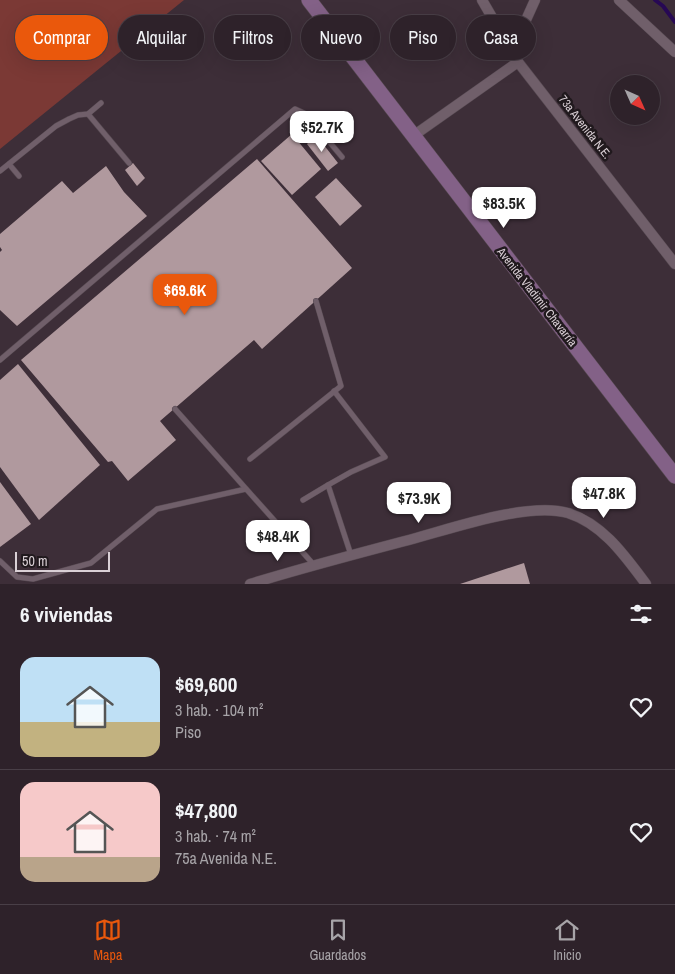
<!DOCTYPE html>
<html lang="es">
<meta charset="utf-8">
<style>
body{margin:0;font-family:"Archivo Narrow",sans-serif;background:#362a32;color:#f1f3f6;height:100vh;display:flex;flex-direction:column;font-size:19px;white-space:nowrap}
*{box-sizing:border-box;margin:0}
p{font-size:16px;color:#a7a4a8}
.icon{flex:none;width:28px;height:28px;fill:none;stroke:currentColor;stroke-width:2;stroke-linecap:round;stroke-linejoin:round}
.map{position:relative;height:584px;overflow:hidden}
.drawer{display:flex;flex-direction:column;background:#2e222a;flex:1}
.drawer>*{flex:none}
.banner{position:absolute;left:15px;top:15px;width:645px;height:45px;display:flex;gap:10px}
.needle{width:32px;rotate:135deg}
.controls{position:absolute;left:610px;top:75px;display:grid;gap:10px}
.controls a{display:grid;place-items:center;width:50px;height:50px;border-radius:50%;background:#2e222a;box-shadow:0 5px 20px #0002,0 0 0 1px #493f47;font-size:25px}
.scale{position:absolute;left:15px;bottom:12px;width:95px;box-sizing:border-box;padding-left:5px;border:2px solid #dad0d6;border-top:0;font-size:14px;line-height:18px;white-space:nowrap;color:#dad0d6;-webkit-text-stroke:4px #20191d;paint-order:stroke}
.price{position:absolute;translate:-50% -42px;padding:0 11px;border-radius:10px;background:#fff;color:#222;font-size:16px;line-height:32px;filter:drop-shadow(0 1px 2px #0008)}
.price::after{content:'';position:absolute;left:50%;top:30px;width:15px;height:11px;margin-left:-8px;background:inherit;clip-path:polygon(0 0,100% 0,50% 100%)}
.price.on{background:#ea580c;color:#fff}
ul{padding:0;list-style:none}
li{display:flex;align-items:center;gap:15px;height:125px;padding:0 20px}
li+li{border-top:1px solid #493f47}
li span{display:grid;place-items:center;flex:none;width:140px;height:100px;border-radius:15px;color:#555}
li>.icon{margin-inline-start:auto}
span .icon{width:60px;height:60px;fill:#fffc;stroke-width:1}
li b{font-size:21px}
h2{display:flex;justify-content:space-between;align-items:center;height:60px;padding:0 20px;font-size:21px}
.chip{padding:0 18px;border-radius:22px;background:#2e222a;box-shadow:0 5px 20px #0002,0 0 0 1px #493f47;font-size:18px;line-height:45px}
.chip.on{background:#ea580c;color:#fff}
.dock{display:flex;justify-content:space-around;align-items:center;height:70px;border-top:1px solid #493f47;background:#2e222a;font-size:14px;color:#a7a4a8}
.dock a{display:grid;justify-items:center;gap:2px}
.dock .on{color:#ea580c}
.map>svg:first-child{display:block}
.green{fill:#7b3935}
.lines{fill:none;stroke-linecap:round;stroke-linejoin:round}
.stream{stroke:#270854;stroke-width:4}
.building{fill:#b0999e}
.lane-casing{stroke:#574a52;stroke-width:6}
.street-casing{stroke:#574a52;stroke-width:11}
.secondary-casing{stroke:#574a52;stroke-width:16}
.lane{stroke:#705f6a;stroke-width:5}
.street{stroke:#705f6a;stroke-width:10}
.secondary{stroke:#836187;stroke-width:15}
.labels{text-anchor:middle;dominant-baseline:central;stroke-width:5;stroke-linejoin:round;paint-order:stroke}
.street-label{font-size:12px;fill:#dad0d6;stroke:#20191d}
</style>
<div class="map">
<svg width="675" height="584" viewBox="0 0 675 584">
<rect width="100%" height="100%" fill="#3d2e38"/>
<path class="green" d="M0,0h184l-184,149z"/>
<g class="lines">
<path class="stream" d="M655,0l8,6 12,16"/>
</g>
<g class="building">
<path d="M292,134l29,35 -29,26 -31,-34z"/>
<path d="M316,135l22,28 -10,8 -21,-27z"/>
<path d="M257,159l95,109 -90,81 -8,-9 -94,81 16,19 -48,41 -16,-20 -4,1 -87,-102z"/>
<path d="M133,163l12,15 -8,8 -12,-16z"/>
<path d="M106,166l18,26 23,24 -130,110 -17,-16v-58l2,-2 -2,-3v-13l62,-53 11,12z"/>
<path d="M336,178l26,28 -22,20 -25,-29z"/>
<path d="M18,364l82,101 -61,55 -39,-53v-87z"/>
<path d="M0,482l31,42 -31,23z"/>
<path d="M524,563l6,21h-70z"/>
</g>
<g class="lines">
<g class="lane-casing">
<g id="lane">
<path d="M88,114l41,49"/>
<path d="M9,164l10,12"/>
<path d="M0,171l56,-45 13,-7 9,-4 10,-1 13,-11"/>
<path d="M0,360l295,-251 11,5 36,43"/>
<path d="M334,391l51,66 -34,15 -23,13 23,70"/>
<path d="M175,409l139,156"/>
<path d="M250,459l91,-73 -25,-85"/>
<path d="M303,500l25,-15"/>
<path d="M0,561l17,16 16,2 58,-16 66,-54 89,-20"/>
</g>
</g>
<g class="street-casing">
<g id="street">
<path d="M482,0l36,62 157,202"/>
<path d="M619,0l56,52"/>
<path d="M512,51l23,-51"/>
<path d="M413,136l105,-74"/>
<path d="M250,584c55,-17 110,-31 166,-46 40,-11 113,-36 152,-25 35,11 57,43 78,71"/>
</g>
</g>
<g class="secondary-casing">
<path id="secondary" d="M309,0l366,476"/>
</g>
<use href="#lane" class="lane"/>
<use href="#street" class="street"/>
<use href="#secondary" class="secondary"/>
</g>
<g class="labels">
<g class="street-label">
<text transform="translate(585 127) rotate(52)">73a Avenida N.E.</text>
<text transform="translate(537 297) rotate(52)">Avenida Vladimir Chavarría</text>
</g>
</g>
</svg>
<div class="controls">
<a><svg class="needle" viewBox="-14 -14 28 28"><path d="M0-13l5 13h-10z" fill="#e53935"/><path d="M0 13l5-13h-10z" fill="#a7a4a8"/></svg></a>
</div>
<div class="scale">50 m</div>
<b class="price" style="left:322px;top:153px">$52.7K</b>
<b class="price" style="left:504px;top:229px">$83.5K</b>
<b class="price on" style="left:185px;top:316px">$69.6K</b>
<b class="price" style="left:604px;top:519px">$47.8K</b>
<b class="price" style="left:419px;top:524px">$73.9K</b>
<b class="price" style="left:278px;top:562px">$48.4K</b>
<div class="banner">
<a class="chip on">Comprar</a>
<a class="chip">Alquilar</a>
<a class="chip">Filtros</a>
<a class="chip">Nuevo</a>
<a class="chip">Piso</a>
<a class="chip">Casa</a>
</div>
</div>
<section class="drawer">
<h2>6 viviendas<svg class="icon" aria-label="filters" viewBox="0 0 24 24"><path d="M4 7h16M4 17h16"/><circle cx="9" cy="7" r="2"/><circle cx="15" cy="17" r="2"/></svg></h2>
<ul>
<li><span style="background:linear-gradient(#bfe0f5 65%,#c2b280 0)"><svg class="icon" aria-label="home" viewBox="0 0 24 24"><path d="M3 11l9-7 9 7M6 9v11h12V9"/></svg></span><div><b>$69,600</b><p>3 hab. · 104 m²</p><p>Piso</p></div><svg class="icon" aria-label="heart" viewBox="0 0 24 24"><path d="M12 20l-8-8c-3-5 5-10 8-4 3-6 11-1 8 4z"/></svg></li>
<li><span style="background:linear-gradient(#f6c9c9 75%,#b9a48a 0)"><svg class="icon" aria-label="home" viewBox="0 0 24 24"><path d="M3 11l9-7 9 7M6 9v11h12V9"/></svg></span><div><b>$47,800</b><p>3 hab. · 74 m²</p><p>75a Avenida N.E.</p></div><svg class="icon" aria-label="heart" viewBox="0 0 24 24"><path d="M12 20l-8-8c-3-5 5-10 8-4 3-6 11-1 8 4z"/></svg></li>
</ul>
</section>
<nav class="dock">
<a class="on"><svg class="icon" aria-label="map" viewBox="0 0 24 24"><path d="M3 6l6-2 6 2 6-2v14l-6 2-6-2-6 2zM9 4v14M15 6v14"/></svg>Mapa</a>
<a><svg class="icon" aria-label="saved" viewBox="0 0 24 24"><path d="M7 4h10v16l-5-4-5 4z"/></svg>Guardados</a>
<a><svg class="icon" aria-label="home" viewBox="0 0 24 24"><path d="M3 11l9-7 9 7M6 9v11h12V9"/></svg>Inicio</a>
</nav>
